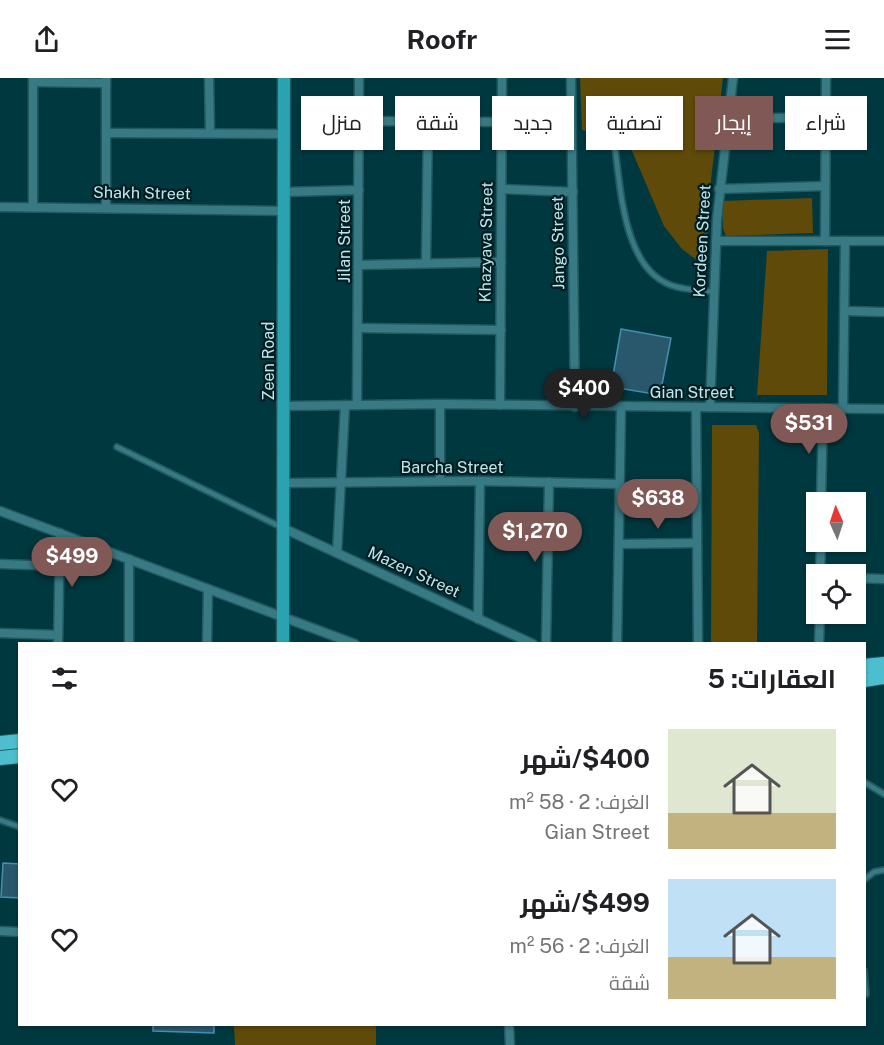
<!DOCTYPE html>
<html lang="ar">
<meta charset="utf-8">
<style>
body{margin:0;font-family:"Public Sans",Cairo,sans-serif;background:#f6f6f6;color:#202124;direction:rtl;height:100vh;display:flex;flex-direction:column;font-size:22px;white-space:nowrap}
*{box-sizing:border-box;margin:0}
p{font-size:20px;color:#757577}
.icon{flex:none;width:33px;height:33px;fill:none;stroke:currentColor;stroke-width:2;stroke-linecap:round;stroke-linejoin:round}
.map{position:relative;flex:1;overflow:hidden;direction:ltr}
.panel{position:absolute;left:18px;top:564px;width:848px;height:384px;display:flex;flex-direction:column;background:#fff;border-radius:0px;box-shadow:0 2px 4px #0004;direction:rtl}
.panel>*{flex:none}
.banner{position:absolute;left:18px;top:18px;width:849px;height:54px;direction:rtl;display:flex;gap:12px}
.needle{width:39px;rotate:357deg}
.controls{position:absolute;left:806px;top:414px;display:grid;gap:12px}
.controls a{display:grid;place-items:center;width:60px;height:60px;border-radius:0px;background:#fff;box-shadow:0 2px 4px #0004;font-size:30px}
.price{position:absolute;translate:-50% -51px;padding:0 14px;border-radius:21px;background:#805855;color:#fff;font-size:20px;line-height:39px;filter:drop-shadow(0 2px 3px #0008)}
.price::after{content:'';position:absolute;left:50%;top:36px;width:18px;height:14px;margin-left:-9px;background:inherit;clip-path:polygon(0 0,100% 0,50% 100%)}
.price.selected{background:#222;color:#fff}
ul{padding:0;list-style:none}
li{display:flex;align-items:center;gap:18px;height:150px;padding:0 30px}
li span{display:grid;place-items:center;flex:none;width:168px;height:120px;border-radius:0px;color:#555}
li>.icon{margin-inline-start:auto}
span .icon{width:72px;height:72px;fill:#fffc;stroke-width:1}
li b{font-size:26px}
h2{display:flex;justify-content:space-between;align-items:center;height:72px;padding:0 30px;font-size:26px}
.pill{padding:0 21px;border-radius:0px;background:#fff;box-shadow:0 2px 4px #0004;font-size:21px;line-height:54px}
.pill.selected{background:#805855;color:#fff}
header{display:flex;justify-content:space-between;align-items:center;height:78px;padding:0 30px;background:#fff;font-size:27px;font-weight:700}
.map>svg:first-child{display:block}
.green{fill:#604a09}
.building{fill:#29586c;stroke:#4391b2;stroke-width:1.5}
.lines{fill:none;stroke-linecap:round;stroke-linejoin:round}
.lane-casing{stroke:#22585f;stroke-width:8}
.street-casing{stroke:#22585f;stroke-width:11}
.secondary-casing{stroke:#22585f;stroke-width:15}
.primary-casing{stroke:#22585f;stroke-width:16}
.lane{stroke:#387a84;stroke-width:4.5}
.street{stroke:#387a84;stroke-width:8}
.secondary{stroke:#2aa2b2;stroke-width:12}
.primary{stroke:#4dbece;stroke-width:14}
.labels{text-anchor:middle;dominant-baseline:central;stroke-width:4.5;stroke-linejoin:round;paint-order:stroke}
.street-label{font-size:16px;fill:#bee8ef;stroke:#001d21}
</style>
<header><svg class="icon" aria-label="menu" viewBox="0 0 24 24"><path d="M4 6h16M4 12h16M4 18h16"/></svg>Roofr<svg class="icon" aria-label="share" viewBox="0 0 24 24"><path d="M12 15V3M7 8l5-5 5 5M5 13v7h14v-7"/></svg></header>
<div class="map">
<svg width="884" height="967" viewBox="0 0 884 967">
<rect width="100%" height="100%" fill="#00383f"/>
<g class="green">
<path d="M580,0h143l-14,119 -3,70 -24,-18 -18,-23 -40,-94 -27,2 -15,-4z"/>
<path d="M812,120l1,35 -87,3 -3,-8 -1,-27z"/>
<path d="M828,171l-1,146h-70l10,-144z"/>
<path d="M712,347h44l3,8 -2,210h-46z"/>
<path d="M234,947h142v20h-141z"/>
</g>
<g class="building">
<path d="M621,251l50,9 -11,57 -49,-8z"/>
<path d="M3,785l17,1v34l-19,-1z"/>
<path d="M153,946h61v9l-61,-2z"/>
</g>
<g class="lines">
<g class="lane-casing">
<g id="lane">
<path d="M614,63c7,45 8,133 63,146 11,3 25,3 37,5"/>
<path d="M117,369l166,81"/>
<path d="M864,704l20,12"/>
<path d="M0,742l20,7"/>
<path d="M864,802l10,-8 10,-2"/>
<path d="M864,893l2,23"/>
</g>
</g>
<g class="street-casing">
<g id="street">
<path d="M209,0l1,55"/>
<path d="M571,0l4,329"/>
<path d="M33,4l73,1"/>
<path d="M728,41l98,-2"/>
<path d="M359,43l144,1"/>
<path d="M106,55l178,1"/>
<path d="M502,111l71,3"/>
<path d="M719,111l106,-3"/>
<path d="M284,114l75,-2"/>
<path d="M0,129l284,4"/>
<path d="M33,129v-129"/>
<path d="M106,129v-129"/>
<path d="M716,163h168"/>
<path d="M825,163l1,-163"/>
<path d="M426,184l2,-140"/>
<path d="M358,187l143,-3"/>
<path d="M846,233l38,1"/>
<path d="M359,250l142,2"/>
<path d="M440,326v77"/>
<path d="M357,327l2,-327"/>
<path d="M500,327l2,-327"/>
<path d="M285,328l155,-2 444,5"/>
<path d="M696,329l2,237"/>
<path d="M710,329l7,-188 16,-141"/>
<path d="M843,330l2,-167"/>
<path d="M285,405l195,-2 140,3"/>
<path d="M821,424l2,-94"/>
<path d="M0,433l355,133"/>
<path d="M283,450l250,116"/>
<path d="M619,466l78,-1"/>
<path d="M337,475l8,-148"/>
<path d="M0,486l59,2"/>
<path d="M820,496l1,-32"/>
<path d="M855,500l29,1"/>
<path d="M478,541l2,-138"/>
<path d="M0,555l58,2"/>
<path d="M58,566l2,-111"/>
<path d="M129,566v-85"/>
<path d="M207,566l1,-55"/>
<path d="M546,566l3,-162"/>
<path d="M617,566l4,-237"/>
<path d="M819,566l1,-30"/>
<path d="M0,853l20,1"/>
<path d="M509,946l1,21"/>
</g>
</g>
<g class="secondary-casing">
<path id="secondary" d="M283,566l1,-566"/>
</g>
<g class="primary-casing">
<g id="primary">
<path d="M864,588l20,-2"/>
<path d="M864,602l20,-3"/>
<path d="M0,665l20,-2"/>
<path d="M0,680l20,-2"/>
</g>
</g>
<use href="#lane" class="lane"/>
<use href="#street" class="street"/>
<use href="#secondary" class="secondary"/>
<use href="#primary" class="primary"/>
</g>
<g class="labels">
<g class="street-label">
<text transform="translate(142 115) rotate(1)">Shakh Street</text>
<text transform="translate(344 163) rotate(-90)">Jilan Street</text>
<text transform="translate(702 163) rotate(-87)">Kordeen Street</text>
<text transform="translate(486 164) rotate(-89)">Khazyava Street</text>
<text transform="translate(558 165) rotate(-91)">Jango Street</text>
<text transform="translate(268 283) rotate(-90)">Zeen Road</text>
<text x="692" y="314">Gian Street</text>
<text x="452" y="389">Barcha Street</text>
<text transform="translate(414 494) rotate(25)">Mazen Street</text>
</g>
</g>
</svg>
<div class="controls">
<a><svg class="needle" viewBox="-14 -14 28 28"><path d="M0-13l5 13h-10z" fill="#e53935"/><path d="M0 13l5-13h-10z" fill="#757577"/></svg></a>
<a><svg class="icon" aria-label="locate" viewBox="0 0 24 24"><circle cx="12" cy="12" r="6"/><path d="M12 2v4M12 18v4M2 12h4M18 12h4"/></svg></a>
</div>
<b class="price selected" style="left:584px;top:342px">$400</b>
<b class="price" style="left:809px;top:377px">$531</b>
<b class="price" style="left:658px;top:452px">$638</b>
<b class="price" style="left:535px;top:485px">$1,270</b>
<b class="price" style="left:72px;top:510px">$499</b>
<div class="banner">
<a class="pill">شراء</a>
<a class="pill selected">إيجار</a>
<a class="pill">تصفية</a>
<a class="pill">جديد</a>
<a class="pill">شقة</a>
<a class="pill">منزل</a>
</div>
<section class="panel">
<h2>العقارات: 5<svg class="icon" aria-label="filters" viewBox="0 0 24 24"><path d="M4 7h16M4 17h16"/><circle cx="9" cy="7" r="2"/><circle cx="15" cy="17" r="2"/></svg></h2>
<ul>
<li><span style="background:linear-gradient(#dfe7d0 70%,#c2b280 0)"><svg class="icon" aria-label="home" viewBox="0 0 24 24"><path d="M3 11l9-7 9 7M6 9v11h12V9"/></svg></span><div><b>$400/شهر</b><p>الغرف: 2 · 58 m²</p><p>Gian Street</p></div><svg class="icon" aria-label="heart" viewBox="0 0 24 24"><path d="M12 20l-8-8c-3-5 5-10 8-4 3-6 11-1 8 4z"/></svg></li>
<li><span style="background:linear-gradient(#bfe0f5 65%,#c2b280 0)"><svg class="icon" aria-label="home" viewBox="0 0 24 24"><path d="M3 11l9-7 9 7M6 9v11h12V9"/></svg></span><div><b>$499/شهر</b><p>الغرف: 2 · 56 m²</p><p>شقة</p></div><svg class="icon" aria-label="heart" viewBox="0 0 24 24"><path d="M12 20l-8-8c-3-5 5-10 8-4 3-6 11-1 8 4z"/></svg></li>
</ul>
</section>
</div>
